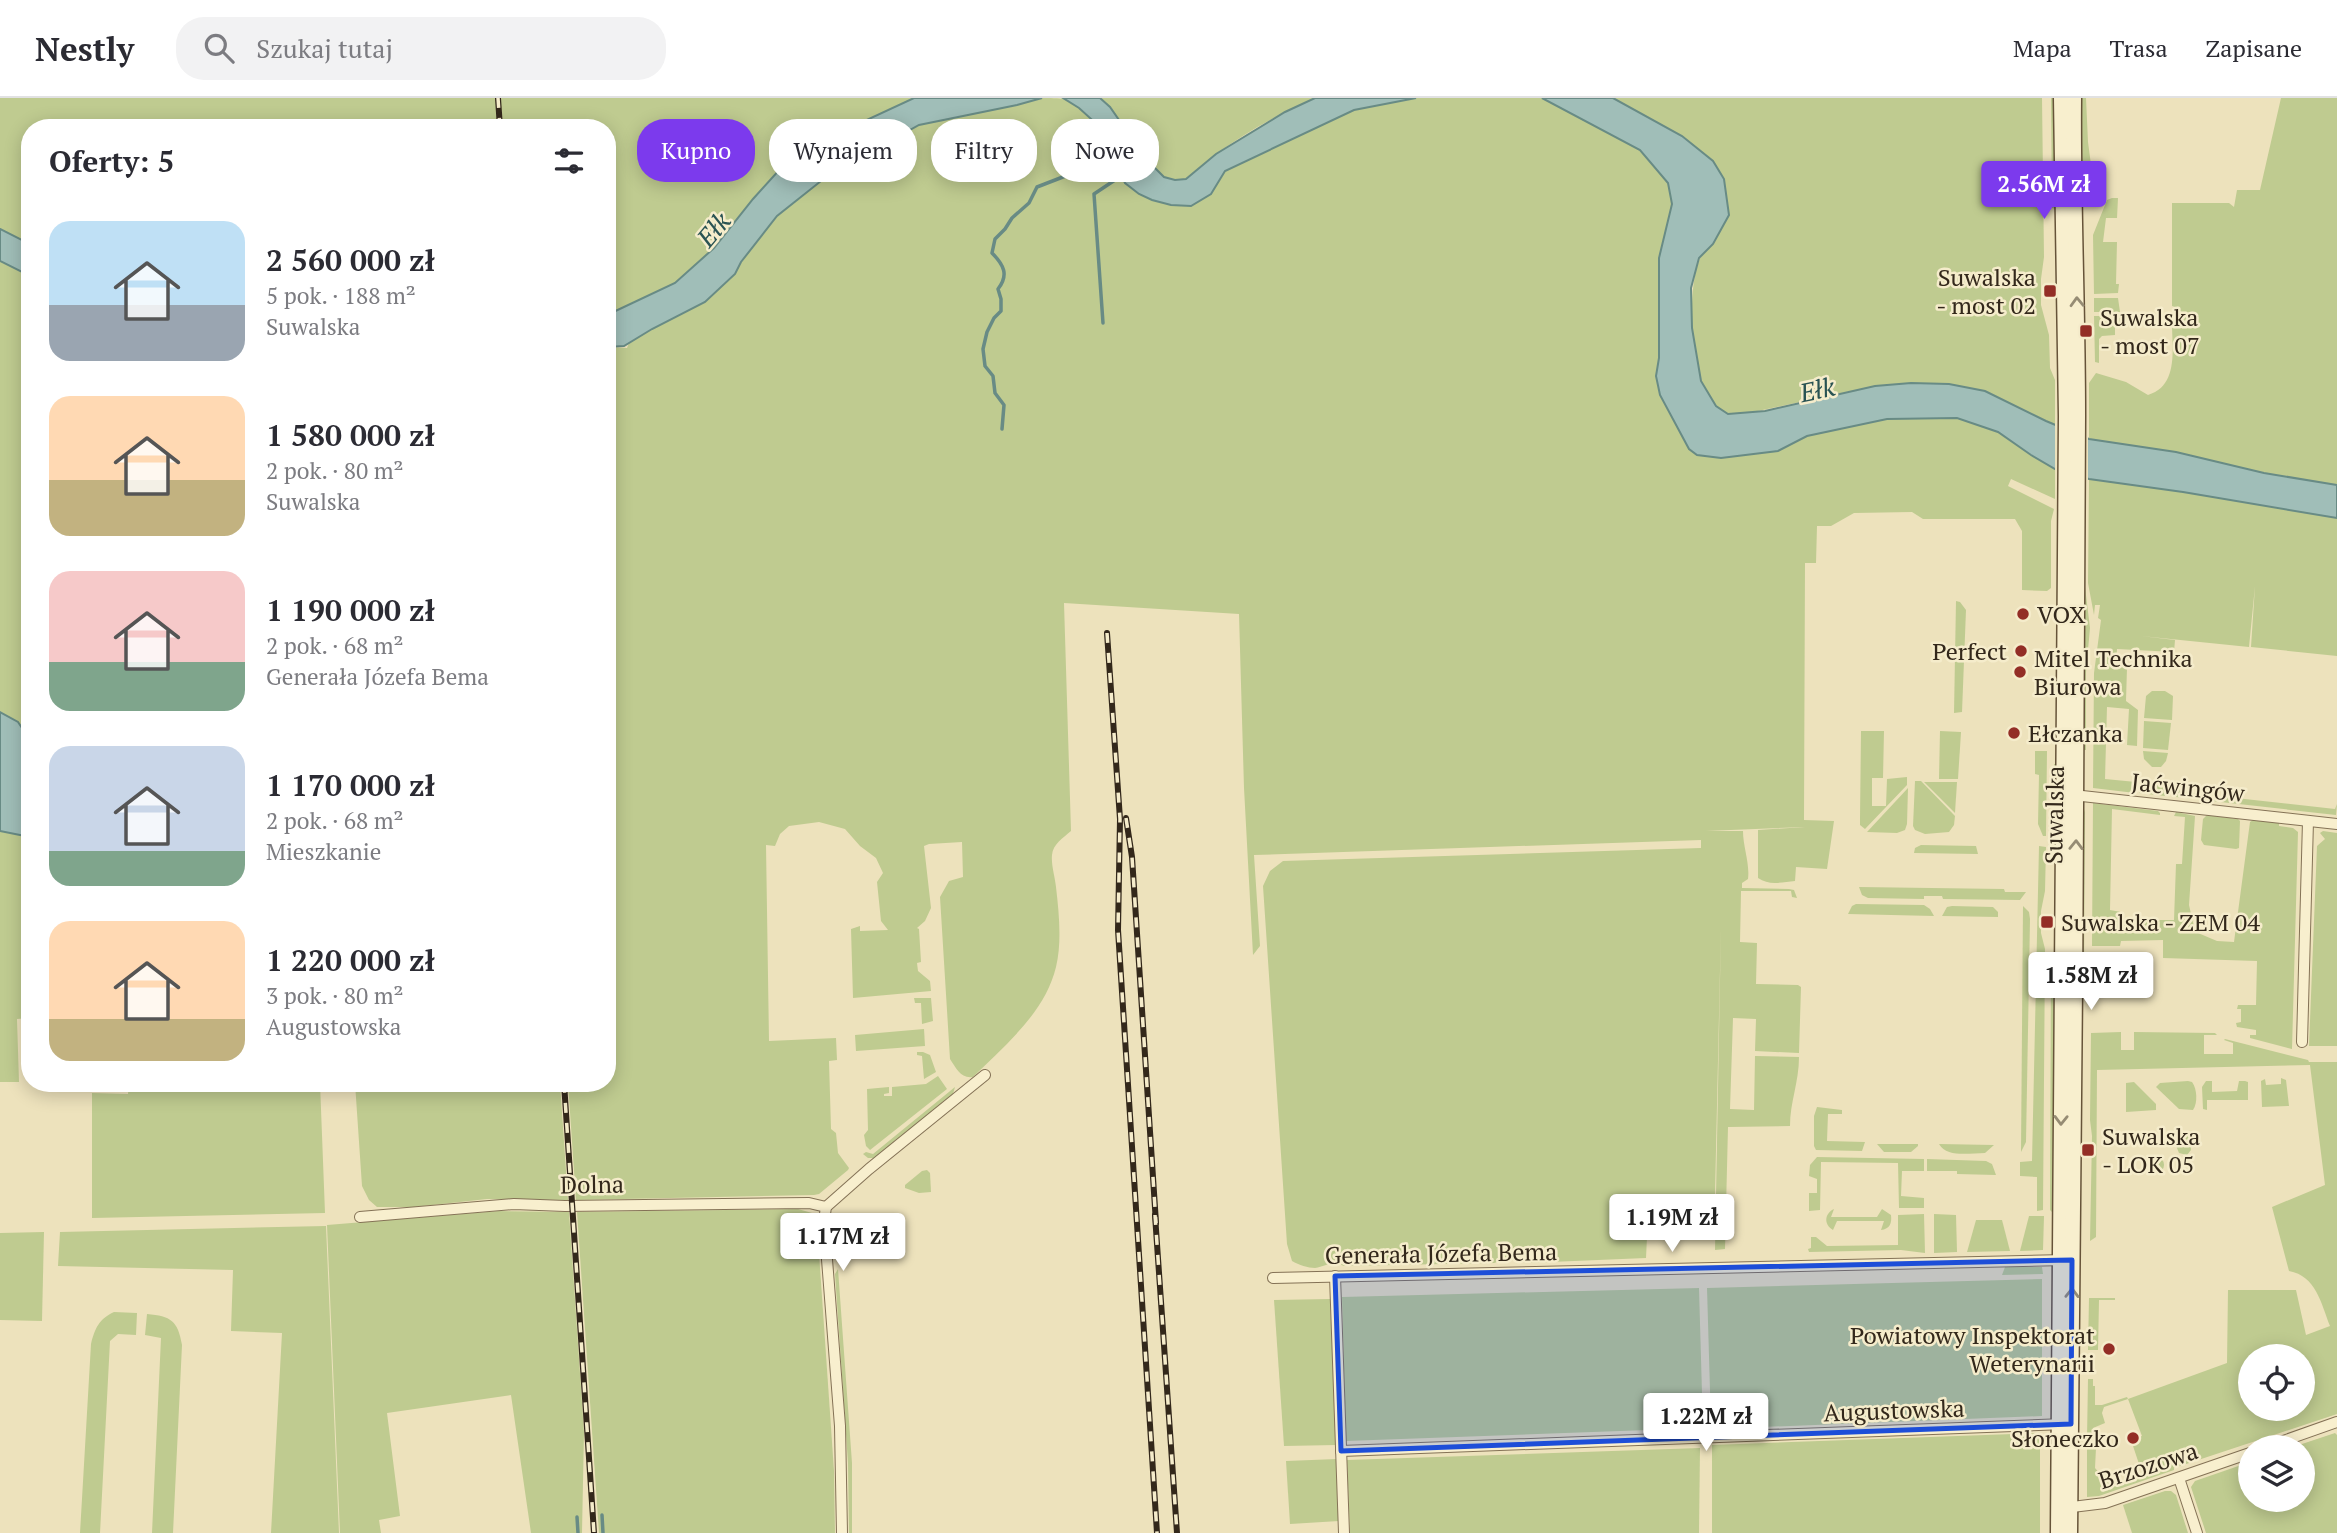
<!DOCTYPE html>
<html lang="pl">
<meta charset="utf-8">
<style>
body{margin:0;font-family:"PT Serif",serif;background:#f2f2f3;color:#2b2b33;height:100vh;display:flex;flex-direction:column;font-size:26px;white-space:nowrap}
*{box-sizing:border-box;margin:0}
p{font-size:23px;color:#7c7c81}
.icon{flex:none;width:38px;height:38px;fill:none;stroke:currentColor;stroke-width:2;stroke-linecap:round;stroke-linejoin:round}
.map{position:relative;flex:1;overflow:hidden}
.details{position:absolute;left:21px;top:21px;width:595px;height:973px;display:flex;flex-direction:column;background:#fff;border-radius:28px;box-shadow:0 4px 18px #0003}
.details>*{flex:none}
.banner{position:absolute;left:637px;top:21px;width:665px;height:63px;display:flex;gap:14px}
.fabs{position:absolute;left:2238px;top:1246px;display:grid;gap:14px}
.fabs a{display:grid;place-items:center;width:77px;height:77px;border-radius:50%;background:#fff;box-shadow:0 4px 18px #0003;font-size:35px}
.price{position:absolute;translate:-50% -60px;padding:0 16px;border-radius:7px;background:#fff;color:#222;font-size:23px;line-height:46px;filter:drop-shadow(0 2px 4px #0008)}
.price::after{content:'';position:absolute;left:50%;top:42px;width:21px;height:16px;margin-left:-10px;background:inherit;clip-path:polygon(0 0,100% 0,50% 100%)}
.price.selected{background:#7c3aed;color:#fff}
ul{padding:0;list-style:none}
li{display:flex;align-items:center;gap:21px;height:175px;padding:0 28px}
li span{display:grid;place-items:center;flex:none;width:196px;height:140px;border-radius:21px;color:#555}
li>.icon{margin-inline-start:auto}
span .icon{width:84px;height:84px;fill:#fffc;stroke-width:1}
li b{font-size:30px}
h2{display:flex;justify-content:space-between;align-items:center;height:84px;padding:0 28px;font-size:30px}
.tag{padding:0 24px;border-radius:28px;background:#fff;box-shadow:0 4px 18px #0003;font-size:24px;line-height:63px}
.tag.selected{background:#7c3aed;color:#fff}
header{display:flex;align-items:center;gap:42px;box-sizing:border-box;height:98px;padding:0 35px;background:#fff;border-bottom:2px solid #e1e1e2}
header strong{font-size:33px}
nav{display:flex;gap:38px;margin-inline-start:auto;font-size:24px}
.search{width:490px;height:63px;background:#f2f2f3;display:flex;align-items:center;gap:18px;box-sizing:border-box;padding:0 24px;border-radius:28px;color:#7c7c81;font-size:26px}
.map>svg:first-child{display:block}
.green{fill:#bfcb90;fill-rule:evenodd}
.water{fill:#a0beb8;stroke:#688b85;stroke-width:2}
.pier{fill:#ede2bc}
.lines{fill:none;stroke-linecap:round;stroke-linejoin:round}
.stream{stroke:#688b85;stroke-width:3.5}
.street-casing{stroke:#847256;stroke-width:12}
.secondary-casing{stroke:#665339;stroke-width:17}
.street{stroke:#f8efce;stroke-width:10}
.secondary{stroke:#f8efce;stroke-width:14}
.rail-casing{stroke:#33281b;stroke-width:6}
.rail{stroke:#f5eccb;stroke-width:3.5;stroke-dasharray:10;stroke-linecap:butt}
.oneway{stroke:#968c74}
.marked{fill:#1d4ed8;fill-opacity:0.2;stroke:#1d4ed8;stroke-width:5;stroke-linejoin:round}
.poi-dot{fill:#932e26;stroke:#f5eccb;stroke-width:2.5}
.labels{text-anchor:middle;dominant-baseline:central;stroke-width:5;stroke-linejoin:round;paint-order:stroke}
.poi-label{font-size:24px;fill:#33281b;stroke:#f5eccb;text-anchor:start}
.street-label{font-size:24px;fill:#33281b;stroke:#f5eccb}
.water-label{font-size:26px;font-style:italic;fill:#2a5353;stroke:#f5eccb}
</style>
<header>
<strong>Nestly</strong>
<div class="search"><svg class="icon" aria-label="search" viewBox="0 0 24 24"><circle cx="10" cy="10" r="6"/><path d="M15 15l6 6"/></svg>Szukaj tutaj</div>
<nav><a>Mapa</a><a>Trasa</a><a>Zapisane</a></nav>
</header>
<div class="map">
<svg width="2337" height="1435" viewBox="0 0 2337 1435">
<rect width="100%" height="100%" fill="#ede2bc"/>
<g class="green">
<path d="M0,0h914l-95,44 -66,57 -39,49 -39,35 -68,32v-187h-577v116l-30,-15z"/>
<path d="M1042,0c7,0 17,0 23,1 30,12 44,43 53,71l93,24 14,-23 129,-61 62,-12h126l9,3 90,49 27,33 4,21 -13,54v100l-3,18 4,19 29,54 88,2 30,-15 80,-17 70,-1 41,14 33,23 24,14v30l-44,-20 -3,7 46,23 -3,12v67l-4,3 -25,-1v-59l-7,-12h-92l-11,-7 -58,1 -23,13h-14l-1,37h-11l-1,257 30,1 -7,48 -31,-2 -1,14c-13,1 -26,5 -37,-3v-48l47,-3 -99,4h37c0,16 7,32 5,48l-6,4v5l47,1 5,1 3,8 -5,-1 -1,-6h-50l-1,51 17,1 -1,41 42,1 3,2 -2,66 -44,-2 1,-32 -23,-1 -3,91 24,1 1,-54 44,1c0,25 -9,45 -9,69l-62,1 -3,122 -10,1 6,-324 -6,269h-66l-3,63 -120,5c-11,-4 -21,-4 -32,0l-150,3c-11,-6 -18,0 -29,2 -7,0 -16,-3 -23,-7l-5,-17 -24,-358 7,-15 13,-10 418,-13v-8l-447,15 6,91 -7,9 -9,-167 -5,-174 -175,-11 7,228c-8,7 -18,13 -19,24 -1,10 3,22 4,32 3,26 6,55 0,80 -11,46 -51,78 -83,110 -12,2 -17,-9 -23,-18l-10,-162 9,-16 14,-4 -1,-35 -33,2 -5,2 7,62 -6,13 -8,7 2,1 2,33 -4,1 1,8 12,10 1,10 -78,7 -2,-69 9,-3v5l28,-1 -7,-9 -4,-39 6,-9 -7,-15 -16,-12 -15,-17 -26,-7 -30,4 -9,8 -5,12 -9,-1 3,196 67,-3 1,22 -8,1 2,68 5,4 2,20 11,15 -1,2 -29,24 -5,1 -238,5 -8,-117h39v-736l20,1 2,-5 23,-14 53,-27 30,-28 6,-12 36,-46 49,-39 93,-52 98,-20z"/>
<path d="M1100,0h215c-34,15 -69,34 -99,56 -10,7 -19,19 -30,25 -5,2 -15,2 -21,-1 -25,-14 -42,-59 -65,-80z"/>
<path d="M1613,0h429l2,159 -3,22v26l8,30 1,33 5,12v45l-69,-34 -75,-8 -36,3 -131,28c-5,0 -12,1 -16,0 -40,-13 -42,-122 -29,-153 2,-7 9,-12 14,-17l-65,-127z"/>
<path d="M2051,0h4l1,111 -4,-1z"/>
<path d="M2080,0h6l2,44 5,38 -8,-2 -4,-5z"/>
<path d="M2281,0h56v387l-73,-12 -88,-21 -87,-13v-56l7,-10 30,9 22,13c31,-9 24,-47 24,-72l3,-1v-15l-3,-1v-103h57l5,4 3,-17h23z"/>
<path d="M2112,100h6l-1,20h-11l-3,24h14l-1,42h3l-1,9 -24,1 -1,-59 14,-35z"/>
<path d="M0,163l30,15v464l-12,-18 -18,-10z"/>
<path d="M2094,200h24l2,14h-26z"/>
<path d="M2094,218h26v7h-5v12l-13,1 -3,3v24l-4,-1z"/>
<path d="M2089,381l94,13 154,26v138l-86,-9 4,-61 -6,61 -108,-11 34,4 -1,12 -57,-3 -1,16 11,3 -1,33 12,9 -1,36 -10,-1 2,-36 -22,-2 -2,72 31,3 -1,11 -42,-5 1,-115 7,-53 -3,-2 2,-13h-5l-1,10 -6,-32z"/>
<path d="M2085,489l5,41 -4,44v78h-2z"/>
<path d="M1956,503l4,1 6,8 -4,102 -8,1z"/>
<path d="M2152,593h13l8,5 -1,24 -28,-2 2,-22z"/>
<path d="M2144,623l27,2 -3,27 -25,-2z"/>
<path d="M1861,633h23l-1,47h-11v28h14l1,-27 20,-2v8l-42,44 -5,-4v-6z"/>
<path d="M1940,633l21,1 -3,47h-19z"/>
<path d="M2035,653h12l-1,85h-3l-5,-12 1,-49 -4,-1z"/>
<path d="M2143,653l25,2 -2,8 -5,6h-9l-8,-8z"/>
<path d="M2054,666h3v71l-4,1z"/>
<path d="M1915,683h6l34,35 -1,9 -5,7 -24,2 -10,-4 -2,-4z"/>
<path d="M2159,683l7,7 -1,8 -26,-3v-6l15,2z"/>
<path d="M1924,684h33l-2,31z"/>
<path d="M2180,688l10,1v6l145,16 2,-5 -1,11 -160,-18 1,-9z"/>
<path d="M1908,690l-1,36 -2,6 -8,3 -30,-1z"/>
<path d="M2093,705l65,8 2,2v2l-48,-6 -2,101 11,2 -1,7 7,1h47l2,-56h6l3,-47 -11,-1 2,-4 19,4 -6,89 5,22 4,6 19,8 17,1 16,-120 3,-2 26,3v3l14,2 5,4 -6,217 -42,-11v-3h6v-5l-19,-3 -1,-4 5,-1v-13h-4l1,-4h18l1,-44 -94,-3v-18l-42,1 -1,5h-28z"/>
<path d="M2085,711l-1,160 -2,-2 1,-151z"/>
<path d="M2207,717l31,4 2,2 -1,27 -3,1 -32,-4 -3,-5 2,-21z"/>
<path d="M0,733l30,6v181l-13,1 2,63h-19z"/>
<path d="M2323,733l14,2v213h-28l8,-200 8,-7 -5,-6z"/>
<path d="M1921,747l55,1 2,8 -64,-1 1,-5z"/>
<path d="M2039,748l7,1 -1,44 -4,20v22l4,16 -2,261 -6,1v-34l-17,-1v-14l12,-1z"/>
<path d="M1859,789l145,2 1,3h21l-6,8 -77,-1 -1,-3h-18v3l-56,-1 -6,-3z"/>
<path d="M1856,806l68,1 6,4 4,7 -86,-2 4,-8z"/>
<path d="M1952,808l41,1 5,5v5l-56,-1 5,-9z"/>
<path d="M2023,808l6,6 1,7 -4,223 -5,10z"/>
<rect x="2092" y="854" width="20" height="9"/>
<path d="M2055,864v8l-2,243 -3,-3 1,-247z"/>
<path d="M914,900h17l2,23 -11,3 -1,-21h-6z"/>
<path d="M924,931l1,17 -69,5 -1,-16z"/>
<path d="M2121,934v18h13v-18l81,1 2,2h-13v19h29v-11l-9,-3 1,-1 83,21 1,2h28v352l-163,54v2l-75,26 -12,1v-49h9l-1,20 16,18 32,-10 -12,-36 11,-4 -14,-37 -24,8 -2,6 3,10 -12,5v10h-6l1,-59h5v7h2v19h7l25,-8 1,2 99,-36 1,-73h68l10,45 24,-9c-9,-23 -14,-50 -41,-55l-17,-64 53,-22 -15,-120 -213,5 -1,167 -6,4 2,-105 -2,-16 1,-87zM2250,1258h53v53h-53z"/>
<path d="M917,954h6l7,3 6,17 -12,7 -2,-23 -5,-1z"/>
<path d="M938,978l9,13 -77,61 -4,-4 -2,-11 4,-5 -1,-41 22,-2v6l-5,1v2h8v-9l34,-3z"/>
<path d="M2281,980l5,2 3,26 -27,1 -1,-26 4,-2 1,6 15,-1z"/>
<path d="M2188,983l4,1c5,6 6,21 1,28l-14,-1 -23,-22 4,-4z"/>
<path d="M2206,983h6v11l25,-1 2,-10h6l3,1v18h-41v10l-4,-1 -1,-22z"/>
<path d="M2134,984l22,22v6l-30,2v-29z"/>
<path d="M129,985h191l5,130 -233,5v-125l36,1z"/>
<path d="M355,985h205l8,117 -81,-1 -73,8h-37l-8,-7 -7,-14z"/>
<path d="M955,989l-2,7 -78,64h-7l-5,-4 3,-2 7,2z"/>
<path d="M1817,1009l25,3v4h-14l-1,27 38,1 -3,9 -46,-1 -2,-4v-30z"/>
<path d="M2190,1035l1,17 -4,5 -8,-2 -4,-10v-9z"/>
<path d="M1877,1046h41v2l-7,6h-27z"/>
<path d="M1939,1046l55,1 -9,8c-15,0 -38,5 -46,-9z"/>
<circle cx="2155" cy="1067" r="9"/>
<path d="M1817,1059l107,2v12h-22l-1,25 23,2v10h-25l-1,-45 -77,-1 -1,48 -11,1v-18h8v-14l-8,-3 1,-11z"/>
<path d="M1927,1061l59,2 6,3 4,11 -39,-1v-3h-30z"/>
<path d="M927,1072l3,3 1,19 -12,1 -14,-5v-3l17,-14z"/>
<path d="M798,1111l14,4 5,11 17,247 1,62h-236l-22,-321z"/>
<path d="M1834,1111l-3,8h46l5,-8 9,6c1,8 -1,14 -10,15l3,-9h-47l-4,9c-10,-6 -8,-17 1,-21z"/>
<path d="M499,1113l70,1 15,220 -2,101h-51l-20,-138 -124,18 13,103 -21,4 2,13h-41l-13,-308z"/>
<path d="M1924,1116l1,39 -24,-3 -92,2 -1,-3 3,-1v-11h5l11,9 71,-1v-30z"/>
<path d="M1934,1116l22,1 1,37 -23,1z"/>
<path d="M2029,1118h15l-1,34 -23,1z"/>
<path d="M1976,1122h26l8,31 -43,1z"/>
<path d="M326,1128l13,307h-68l11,-200 -51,-2 2,-61 -175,-4 2,-34z"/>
<path d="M44,1134l-2,89 -42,-1v-87z"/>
<path d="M2005,1169h37l1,7 -41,1z"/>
<path d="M838,1171l14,194v70h-3l-1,-70 -13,-189z"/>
<path d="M2042,1181v137l-329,13 -2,-4 -4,-137z"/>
<path d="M1699,1190l4,140 -357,13 -4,-144z"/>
<path d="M2089,1200h26v2h-16l-1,50h-10z"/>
<path d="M1330,1201l6,146 -52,1 -10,-146z"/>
<path d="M114,1214l23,1 -1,22 -18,-1 -8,7 -10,192h-20l11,-189c4,-16 8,-25 23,-32z"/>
<path d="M147,1216c24,2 31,7 35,31l-9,188h-21l9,-195 -16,-3z"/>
<path d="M2040,1335v100h-328v-88z"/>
<path d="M2335,1335l2,2v98h-131l-15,-46 4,-6 55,-19v38h53v-53h-10z"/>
<path d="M1700,1350l-1,85h-349l-3,-73z"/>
<path d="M1337,1361l2,62 -49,3 -4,-63z"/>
<path d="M2165,1393h6l5,4 12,38h-56l-9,-28z"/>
</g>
<g class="water">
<path d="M914,0h128l-25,7 -98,20 -93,52 -49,39 -36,46 -6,12 -30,28 -53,27 -28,17 -17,1v-32l68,-32 39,-35 39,-49 28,-31 38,-26z"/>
<path d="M1063,0h37l10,9 36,52 18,18 11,3 11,-1 30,-25 69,-42 30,-14h101l-62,12 -129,61 -14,23 -20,12 -20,-1 -19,-5 -13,-6 -14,-11 -25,-56 -21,-19z"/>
<path d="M1542,0h71l69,38 31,25 11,18 5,36 -16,29 -14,14 -8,30 1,40 9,53 15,25 12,8 37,-3 110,-25 36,-3 38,1 36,7 61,30 43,18 87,13 88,21 73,12v33l-154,-26 -94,-13 -34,-10 -24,-14 -33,-23 -41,-14 -70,1 -80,17 -29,15 -57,7 -24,-3 -8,-6 -29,-54 -4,-19 3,-18v-100l13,-54 -4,-21 -28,-33z"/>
<path d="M0,131l30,15v32l-30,-15z"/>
<path d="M0,614l18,10 12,18v97l-30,-6z"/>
</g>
<path class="pier" d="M2055,323l33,14v47l-33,-10z"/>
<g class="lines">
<g class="stream">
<path d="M1103,225l-9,-129 30,-20"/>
<path d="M1002,331l2,-24 -9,-12 -2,-17 -8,-10 -2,-17 4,-17 7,-14 7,-7v-12l-3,-10c11,-14 6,-24 -6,-36l3,-14 10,-10 7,-11 17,-15 8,-16 31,-12 9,-8 39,-11"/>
<path d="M602,1417l1,18"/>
<path d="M577,1419l1,16"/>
</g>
<g class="street-casing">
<g id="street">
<path d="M2073,697l264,29"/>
<path d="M2302,944l6,-221"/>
<path d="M360,1119l154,-13 51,2 244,-3 17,4"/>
<path d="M1335,1178l9,257"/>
<path d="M1273,1180l792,-18"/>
<path d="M2266,1349l71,-25"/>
<path d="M1341,1353l724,-27"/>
<path d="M2179,1380l18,55"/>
<path d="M2064,1410l41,-5 145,-50"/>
<path d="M842,1435l-2,-107 -16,-205 2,-14 43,-38 116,-94"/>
</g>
</g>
<g class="secondary-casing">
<g id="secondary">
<path d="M2058,1435l8,-1117 -5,-318"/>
<path d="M2070,1435c3,-373 8,-745 8,-1118 0,-106 -5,-211 -4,-317"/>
</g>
</g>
<use href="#street" class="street"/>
<use href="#secondary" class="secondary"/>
<g class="rail-casing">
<g id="rail">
<path d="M498,0l2,30"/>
<path d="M1107,535l13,186 -2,111 39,603"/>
<path d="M1126,720l6,39 24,366"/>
<path d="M564,985l30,450"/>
<path d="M1155,1117l22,318"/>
</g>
</g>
<use href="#rail" class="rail"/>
</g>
<defs><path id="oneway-chevron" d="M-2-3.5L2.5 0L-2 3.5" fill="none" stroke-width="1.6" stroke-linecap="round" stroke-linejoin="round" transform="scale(1.75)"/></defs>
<g class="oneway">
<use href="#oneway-chevron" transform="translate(2077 204) rotate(-92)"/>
<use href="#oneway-chevron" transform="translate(2076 747) rotate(-89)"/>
<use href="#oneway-chevron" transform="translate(2061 1022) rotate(91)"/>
<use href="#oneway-chevron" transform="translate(2072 1195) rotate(-89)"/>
</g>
<path class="marked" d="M2072,1162l-1,164 -730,27 -6,-175z"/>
<g class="poi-dot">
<rect x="2043" y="186" width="14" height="14" rx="3.5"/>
<rect x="2079" y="226" width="14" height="14" rx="3.5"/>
<circle cx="2023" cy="516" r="7"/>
<circle cx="2021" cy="553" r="7"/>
<circle cx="2020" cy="574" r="7"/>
<circle cx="2014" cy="635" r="7"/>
<rect x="2040" y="817" width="14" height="14" rx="3.5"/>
<rect x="2081" y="1045" width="14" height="14" rx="3.5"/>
<circle cx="2109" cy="1251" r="7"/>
<circle cx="2133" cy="1340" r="7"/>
</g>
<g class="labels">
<g class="poi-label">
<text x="2036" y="179" text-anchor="end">Suwalska<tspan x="2036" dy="28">- most 02</tspan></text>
<text x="2100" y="219">Suwalska<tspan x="2100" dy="28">- most 07</tspan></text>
<text x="2037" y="516">VOX</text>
<text x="2007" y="553" text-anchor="end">Perfect</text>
<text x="2034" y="560">Mitel Technika<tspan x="2034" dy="28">Biurowa</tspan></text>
<text x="2028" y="635">Ełczanka</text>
<text x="2061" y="824">Suwalska - ZEM 04</text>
<text x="2102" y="1038">Suwalska<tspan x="2102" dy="28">- LOK 05</tspan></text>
<text x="2095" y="1237" text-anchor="end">Powiatowy Inspektorat<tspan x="2095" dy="28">Weterynarii</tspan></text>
<text x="2119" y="1340" text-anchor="end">Słoneczko</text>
</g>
<g class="street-label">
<text transform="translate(2188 689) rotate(6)">Jaćwingów</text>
<text transform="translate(2054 717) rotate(-89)">Suwalska</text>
<text transform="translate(592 1086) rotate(-1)">Dolna</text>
<text transform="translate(1441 1155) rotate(-1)">Generała Józefa Bema</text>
<text transform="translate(1894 1312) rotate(-2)">Augustowska</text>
<text transform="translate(2148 1367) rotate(-18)">Brzozowa</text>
</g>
<g class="water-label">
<text transform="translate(713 131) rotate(-50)">Ełk</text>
<text transform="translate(1817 291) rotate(-12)">Ełk</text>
</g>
</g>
</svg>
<div class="fabs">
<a><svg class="icon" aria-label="locate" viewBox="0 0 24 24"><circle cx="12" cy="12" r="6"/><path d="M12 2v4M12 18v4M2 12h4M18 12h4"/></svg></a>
<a><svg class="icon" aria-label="layers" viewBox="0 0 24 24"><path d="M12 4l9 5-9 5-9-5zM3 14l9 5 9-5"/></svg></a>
</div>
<b class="price selected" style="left:2044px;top:123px">2.56M zł</b>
<b class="price" style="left:2091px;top:914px">1.58M zł</b>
<b class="price" style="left:1672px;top:1156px">1.19M zł</b>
<b class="price" style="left:843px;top:1175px">1.17M zł</b>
<b class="price" style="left:1706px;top:1355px">1.22M zł</b>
<div class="banner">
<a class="tag selected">Kupno</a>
<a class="tag">Wynajem</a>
<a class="tag">Filtry</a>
<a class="tag">Nowe</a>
</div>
<section class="details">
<h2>Oferty: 5<svg class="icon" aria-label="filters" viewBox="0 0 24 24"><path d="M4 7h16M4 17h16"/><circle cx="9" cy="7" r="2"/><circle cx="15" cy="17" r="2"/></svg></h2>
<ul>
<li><span style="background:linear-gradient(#bfe0f5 60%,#9aa5b1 0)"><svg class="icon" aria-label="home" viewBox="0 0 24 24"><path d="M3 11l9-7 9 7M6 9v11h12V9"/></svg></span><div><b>2 560 000 zł</b><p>5 pok. · 188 m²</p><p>Suwalska</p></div></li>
<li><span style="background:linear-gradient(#ffd9b3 60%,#c2b280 0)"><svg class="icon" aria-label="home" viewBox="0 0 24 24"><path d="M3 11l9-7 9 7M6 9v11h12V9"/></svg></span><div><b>1 580 000 zł</b><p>2 pok. · 80 m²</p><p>Suwalska</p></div></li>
<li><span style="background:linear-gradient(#f6c9c9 65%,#7fa58c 0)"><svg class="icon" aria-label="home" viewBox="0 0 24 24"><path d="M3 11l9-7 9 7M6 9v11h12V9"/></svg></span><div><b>1 190 000 zł</b><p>2 pok. · 68 m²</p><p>Generała Józefa Bema</p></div></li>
<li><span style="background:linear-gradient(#c9d6e8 75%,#7fa58c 0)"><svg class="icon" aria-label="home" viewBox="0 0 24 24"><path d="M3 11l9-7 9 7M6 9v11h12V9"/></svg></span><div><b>1 170 000 zł</b><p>2 pok. · 68 m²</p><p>Mieszkanie</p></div></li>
<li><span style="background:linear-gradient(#ffd9b3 70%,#c2b280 0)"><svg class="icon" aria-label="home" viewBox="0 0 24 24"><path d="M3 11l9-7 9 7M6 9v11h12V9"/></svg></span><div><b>1 220 000 zł</b><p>3 pok. · 80 m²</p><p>Augustowska</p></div></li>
</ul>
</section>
</div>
